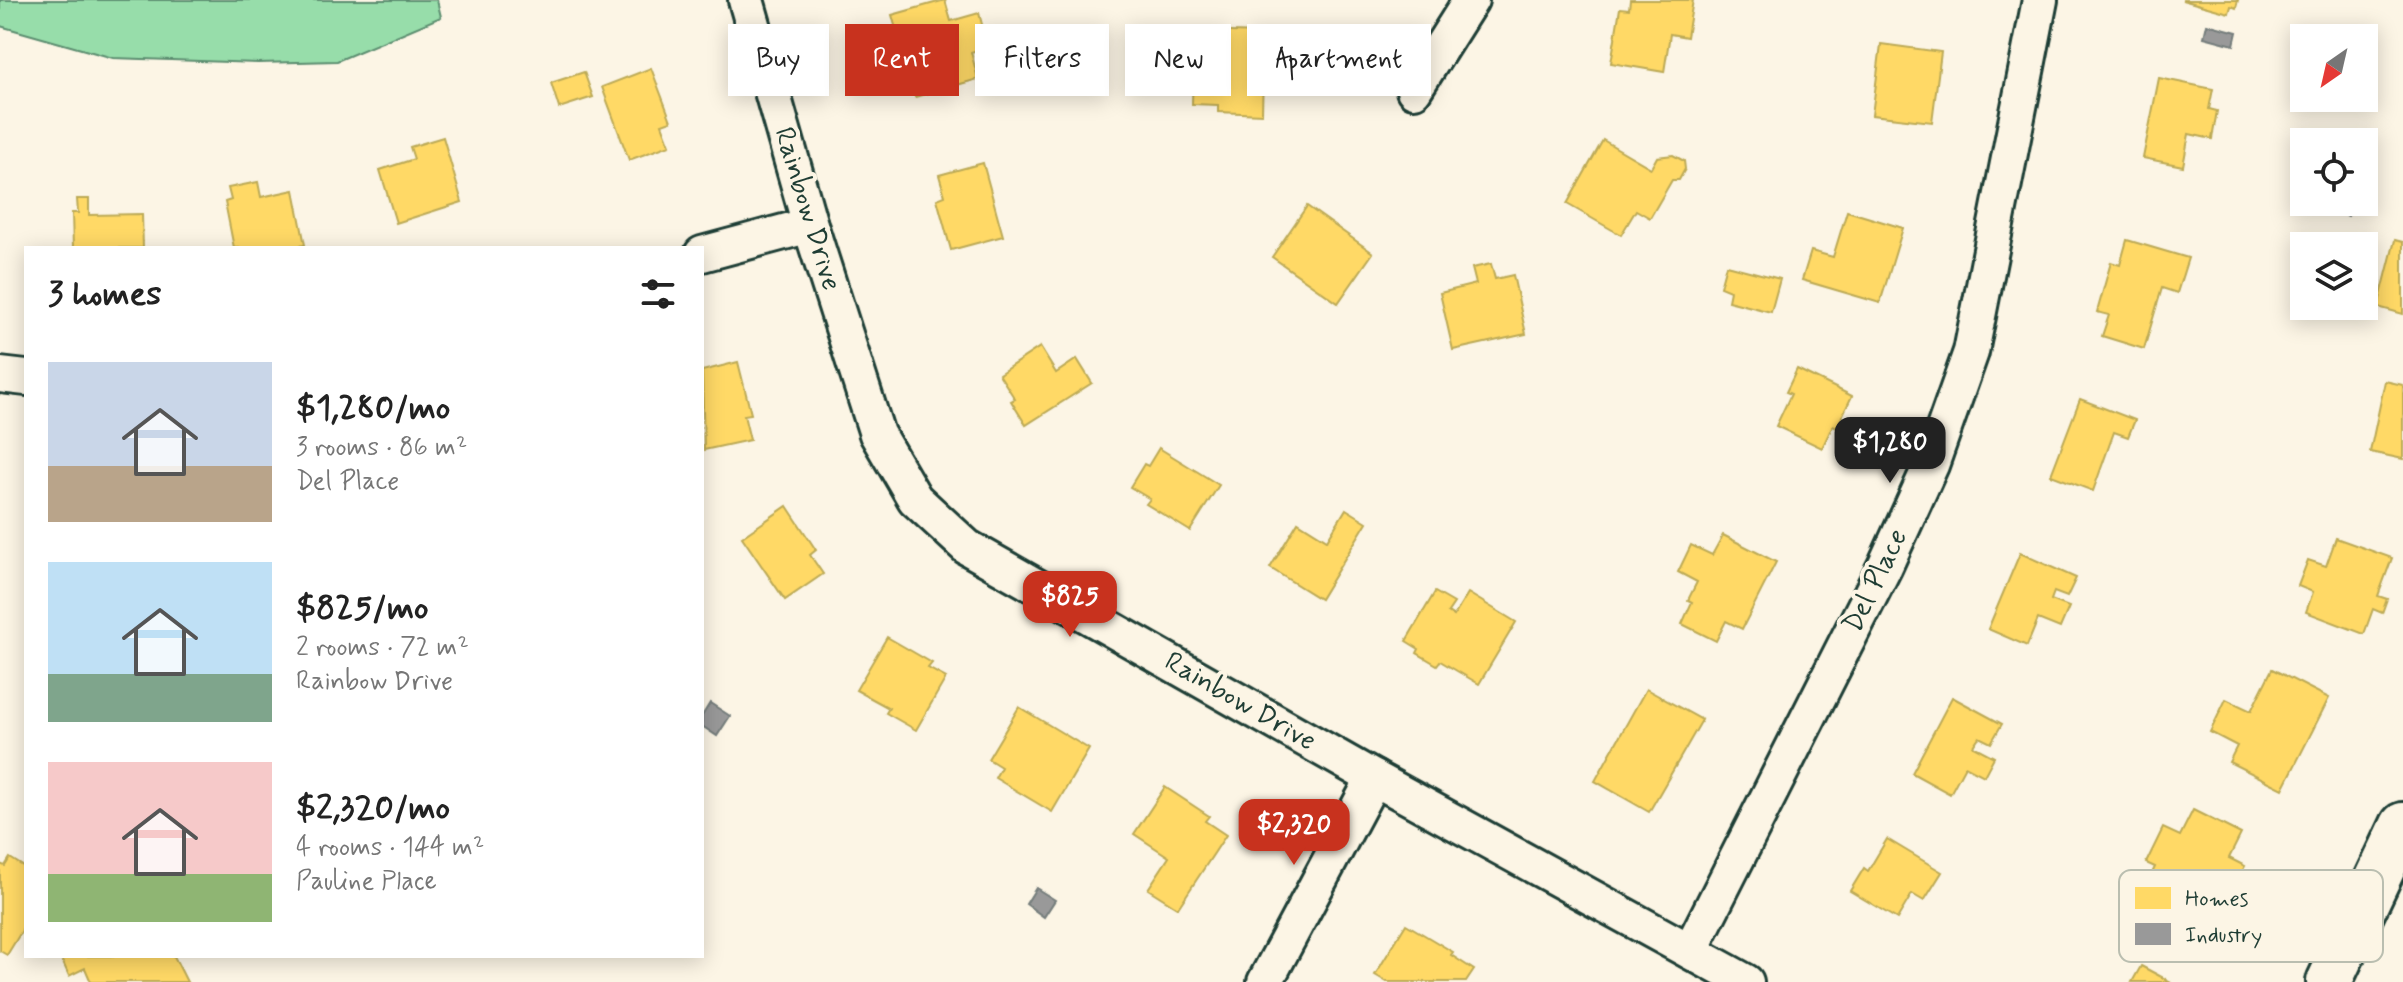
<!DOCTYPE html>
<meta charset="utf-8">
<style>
body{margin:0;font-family:Mynerve,sans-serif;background:#f2f2f2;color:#222;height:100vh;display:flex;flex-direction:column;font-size:30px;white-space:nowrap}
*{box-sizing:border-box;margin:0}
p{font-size:26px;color:#767676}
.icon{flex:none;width:44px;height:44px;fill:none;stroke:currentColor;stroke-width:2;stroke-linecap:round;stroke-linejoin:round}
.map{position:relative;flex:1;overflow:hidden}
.details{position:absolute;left:24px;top:246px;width:680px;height:712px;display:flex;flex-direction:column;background:#fff;border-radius:0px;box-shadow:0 4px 20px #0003}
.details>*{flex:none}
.top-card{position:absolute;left:728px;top:24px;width:760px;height:72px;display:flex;gap:16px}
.needle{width:52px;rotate:214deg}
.controls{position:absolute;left:2290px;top:24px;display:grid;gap:16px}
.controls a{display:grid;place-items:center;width:88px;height:88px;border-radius:0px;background:#fff;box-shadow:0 4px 20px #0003;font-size:40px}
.price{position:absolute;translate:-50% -68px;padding:0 18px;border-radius:16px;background:#c8321e;color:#fff;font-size:26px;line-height:52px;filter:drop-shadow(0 2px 4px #0008)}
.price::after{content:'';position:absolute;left:50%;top:48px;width:24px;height:18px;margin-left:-12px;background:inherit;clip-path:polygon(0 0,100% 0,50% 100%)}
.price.on{background:#222;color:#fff}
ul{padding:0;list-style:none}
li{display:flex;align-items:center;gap:24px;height:200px;padding:0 24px}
li span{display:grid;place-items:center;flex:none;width:224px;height:160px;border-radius:0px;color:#555}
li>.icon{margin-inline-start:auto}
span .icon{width:96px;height:96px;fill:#fffc;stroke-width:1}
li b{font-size:34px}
h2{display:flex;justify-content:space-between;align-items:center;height:96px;padding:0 24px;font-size:34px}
.tag{padding:0 28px;border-radius:0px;background:#fff;box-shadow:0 4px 20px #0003;font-size:28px;line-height:72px}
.tag.on{background:#c8321e;color:#fff}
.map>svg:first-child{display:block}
.green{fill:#97ddaa;stroke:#5b8d6f;stroke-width:2}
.homes{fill:#ffd966;stroke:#bcaa57;stroke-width:2}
.industry{fill:#999;stroke:#747d7b;stroke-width:2}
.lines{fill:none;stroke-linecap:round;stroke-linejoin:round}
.street-casing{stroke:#1f3d34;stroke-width:40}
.secondary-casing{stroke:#1f3d34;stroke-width:50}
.street{stroke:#fcf5e5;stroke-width:34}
.secondary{stroke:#fcf5e5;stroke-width:44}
.labels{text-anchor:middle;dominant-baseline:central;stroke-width:8;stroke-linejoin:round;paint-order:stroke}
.street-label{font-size:28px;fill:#1f3d34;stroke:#fcf5e5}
.key{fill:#fcf5e5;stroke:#babeb0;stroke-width:2}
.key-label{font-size:22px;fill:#1f3d34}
</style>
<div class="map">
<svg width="2403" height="982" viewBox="0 0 2403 982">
<rect width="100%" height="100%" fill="#fcf5e5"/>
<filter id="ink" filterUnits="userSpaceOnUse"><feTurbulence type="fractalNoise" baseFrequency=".0125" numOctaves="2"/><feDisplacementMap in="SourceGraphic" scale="16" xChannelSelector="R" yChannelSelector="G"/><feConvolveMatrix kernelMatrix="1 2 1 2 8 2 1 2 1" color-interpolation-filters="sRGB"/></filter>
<g filter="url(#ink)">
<path class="green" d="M0,0h437l4,17 -104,44 -79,2 -145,-5 -113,-32z"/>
<g class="homes">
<path d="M945,0l6,21 28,-8 9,34 -17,5 7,27 -63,18 -23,-82z"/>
<path d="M1630,0h63l-6,37 -17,-3 -6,38 -53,-9 9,-55 9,1z"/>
<path d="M2182,0h56l-2,8 -5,-2 -2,7z"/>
<path d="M1194,31l70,2 -2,81 -44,-2v-7l-26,-1z"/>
<path d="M1881,44l60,8 -9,70 -60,-7z"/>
<path d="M651,68l20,53 -9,3 8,21 -41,15 -27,-73z"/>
<path d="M584,72l9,25 -34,11 -8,-25z"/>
<path d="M2159,78l54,11 -4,20 8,2 -5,28 -23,-5 -6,32 -40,-8z"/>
<path d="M443,137l19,65 -66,21 -16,-53 34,-11 -4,-12z"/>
<path d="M1603,140l48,28 6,-11 16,-2 11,6 1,8 -6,11h-7l-22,38 -14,-8 -15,25 -54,-31z"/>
<path d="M983,163l20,73 -52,14 -14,-51 8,-3 -6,-21z"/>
<path d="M258,182l3,15 33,-7 11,55 -16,3h-55l-9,-46 6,-2 -3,-12z"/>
<path d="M77,199h12v16l53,-1 1,34h-70l-1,-35h6z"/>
<path d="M1307,206l66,47 -35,50 -66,-46z"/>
<path d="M1847,211l56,17 -23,75 -78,-23 9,-29 22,6z"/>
<path d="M2127,240l61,18 -11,35 -15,-5 -18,61 -42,-13 7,-21 -12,-3 14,-50 9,3z"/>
<path d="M2395,240l8,2v72l-25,-7z"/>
<path d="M1491,264l4,15 18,-4 13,59 -73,16 -13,-57 36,-9 -4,-16z"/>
<path d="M1726,265l54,14 -9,33 -43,-11 2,-10 -10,-4z"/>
<path d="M1040,347l16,26 21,-14 15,24 -66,42 -15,-24 4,-2 -16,-25z"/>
<path d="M738,362l13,52 -7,1 6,25 -46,10 -2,-79z"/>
<path d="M1797,369l55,27 -15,31 -4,-2 -11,23 -46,-22 15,-32 -5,-2z"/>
<path d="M2385,381l18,4v74l-33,-7z"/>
<path d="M2080,399l55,21 -7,17 -14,-5 -21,59 -42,-16z"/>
<path d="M1159,448l60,37 -29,46 -44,-27 4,-5 -20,-12 14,-23 4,2z"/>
<path d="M787,506l29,44 -6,5 13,19 -38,26 -43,-63z"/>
<path d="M1346,509l21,13 -47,77 -50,-31 28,-46 29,18z"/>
<path d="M1723,535l53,27 -34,67 -16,-8 -10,20 -34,-17 10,-22 -4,-2 9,-18 -19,-10 13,-27 21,10z"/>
<path d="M2336,538l56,20 -14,38 9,3 -5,14 -9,-4 -9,25 -58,-22 7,-20 -15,-6 10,-26 18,6z"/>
<path d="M2020,553l56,25 -9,19 -13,-5 -3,8 18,7 -9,21 -22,-9 -11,27 -39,-17z"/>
<path d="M1435,592l19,11 -6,9 6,4 14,-23 48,29 -37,62 -39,-23 -3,4 -20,-12 2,-4 -13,-8z"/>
<path d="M887,637l45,26 -4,5 18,10 -30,52 -30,-17 3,-5 -33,-18z"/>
<path d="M2272,669l57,29 -46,91 -54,-27 8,-16 -27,-14 16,-33 25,12z"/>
<path d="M1646,689l56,31 -53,92 -54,-31z"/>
<path d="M1952,697l50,27 -11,19 -12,-6 -6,9 21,11 -10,19 -19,-10 -15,28 -38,-21z"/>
<path d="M1019,707l70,42 -37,63 -57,-34 6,-11 -13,-8z"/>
<path d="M1165,787l44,29 -4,5 21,14 -48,73 -30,-19 21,-32 -35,-23z"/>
<path d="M2193,810l48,24 -12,24 16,8 -23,46 -11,-5 -10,21 -61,-29 15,-32 -9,-4 17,-35 17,8z"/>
<path d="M1887,839l55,33 -18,29 -12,-7 -15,25 -47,-28 14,-23 4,3z"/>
<path d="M10,858l16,10v56l-19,31 -7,-4v-87l5,2z"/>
<path d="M1406,924l47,28 -2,3 23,15 -8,12h-79l-12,-7z"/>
<path d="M60,956h114l13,26h-96l-6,-14 -16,8z"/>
<path d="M2141,966l30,16h-39z"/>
</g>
<g class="industry">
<path d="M2207,24l30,8 -3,13 -30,-8z"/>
<path d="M2314,202h39l-5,14z"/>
<path d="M710,703l20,13 -13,20 -15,-10v-10z"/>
<path d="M1036,888l19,12 -11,17 -18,-13z"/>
</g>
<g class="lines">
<g class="street-casing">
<g id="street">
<path d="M746,0l64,225 67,209 38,65 52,48 407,231 372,204"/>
<path d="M1414,90l57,-90"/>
<path d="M702,254l108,-29"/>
<path d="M0,375l26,3"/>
<path d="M1690,951l195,-385 46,-101 40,-113 69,-352"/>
<path d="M1265,982l109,-204"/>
</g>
</g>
<g class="secondary-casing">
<path id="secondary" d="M2329,982l74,-157"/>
</g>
<use href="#street" class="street"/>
<use href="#secondary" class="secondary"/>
</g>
</g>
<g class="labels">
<g class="street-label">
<text transform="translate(807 209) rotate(73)">Rainbow Drive</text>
<text transform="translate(1876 581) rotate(-64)">Del Place</text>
<text transform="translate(1240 702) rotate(30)">Rainbow Drive</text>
</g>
</g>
<rect x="2119" y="870" width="264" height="92" rx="12" class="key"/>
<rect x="2135" y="887" width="36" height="22" fill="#ffd966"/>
<rect x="2135" y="923" width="36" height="22" fill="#999"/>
<g class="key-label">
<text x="2185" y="906">Homes</text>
<text x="2185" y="942">Industry</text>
</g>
</svg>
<div class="controls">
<a><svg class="needle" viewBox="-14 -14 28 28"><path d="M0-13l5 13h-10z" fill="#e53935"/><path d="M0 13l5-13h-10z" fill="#767676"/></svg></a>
<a><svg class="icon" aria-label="locate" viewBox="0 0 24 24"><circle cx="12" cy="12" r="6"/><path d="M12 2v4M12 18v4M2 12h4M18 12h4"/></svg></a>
<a><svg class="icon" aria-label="layers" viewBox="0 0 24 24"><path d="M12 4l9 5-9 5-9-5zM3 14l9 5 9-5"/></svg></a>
</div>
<b class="price on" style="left:1890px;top:485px">$1,280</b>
<b class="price" style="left:1070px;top:639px">$825</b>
<b class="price" style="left:1294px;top:867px">$2,320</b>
<div class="top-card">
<a class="tag">Buy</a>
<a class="tag on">Rent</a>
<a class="tag">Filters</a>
<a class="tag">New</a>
<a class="tag">Apartment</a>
</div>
<section class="details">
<h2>3 homes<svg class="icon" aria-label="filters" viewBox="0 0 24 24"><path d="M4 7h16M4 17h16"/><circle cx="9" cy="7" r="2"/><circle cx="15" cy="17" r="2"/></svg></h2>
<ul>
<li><span style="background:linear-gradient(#c9d6e8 65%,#b9a48a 0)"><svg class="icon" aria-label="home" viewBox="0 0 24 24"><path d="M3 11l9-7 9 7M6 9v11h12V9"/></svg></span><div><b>$1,280/mo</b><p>3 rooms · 86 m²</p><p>Del Place</p></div></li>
<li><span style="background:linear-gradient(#bfe0f5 70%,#7fa58c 0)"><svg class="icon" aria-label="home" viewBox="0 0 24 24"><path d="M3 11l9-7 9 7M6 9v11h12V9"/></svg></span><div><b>$825/mo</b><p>2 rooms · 72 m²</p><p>Rainbow Drive</p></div></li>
<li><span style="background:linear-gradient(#f6c9c9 70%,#8fb573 0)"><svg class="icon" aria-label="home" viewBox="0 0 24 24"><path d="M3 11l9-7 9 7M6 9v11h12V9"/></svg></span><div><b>$2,320/mo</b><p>4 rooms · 144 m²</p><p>Pauline Place</p></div></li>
</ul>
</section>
</div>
